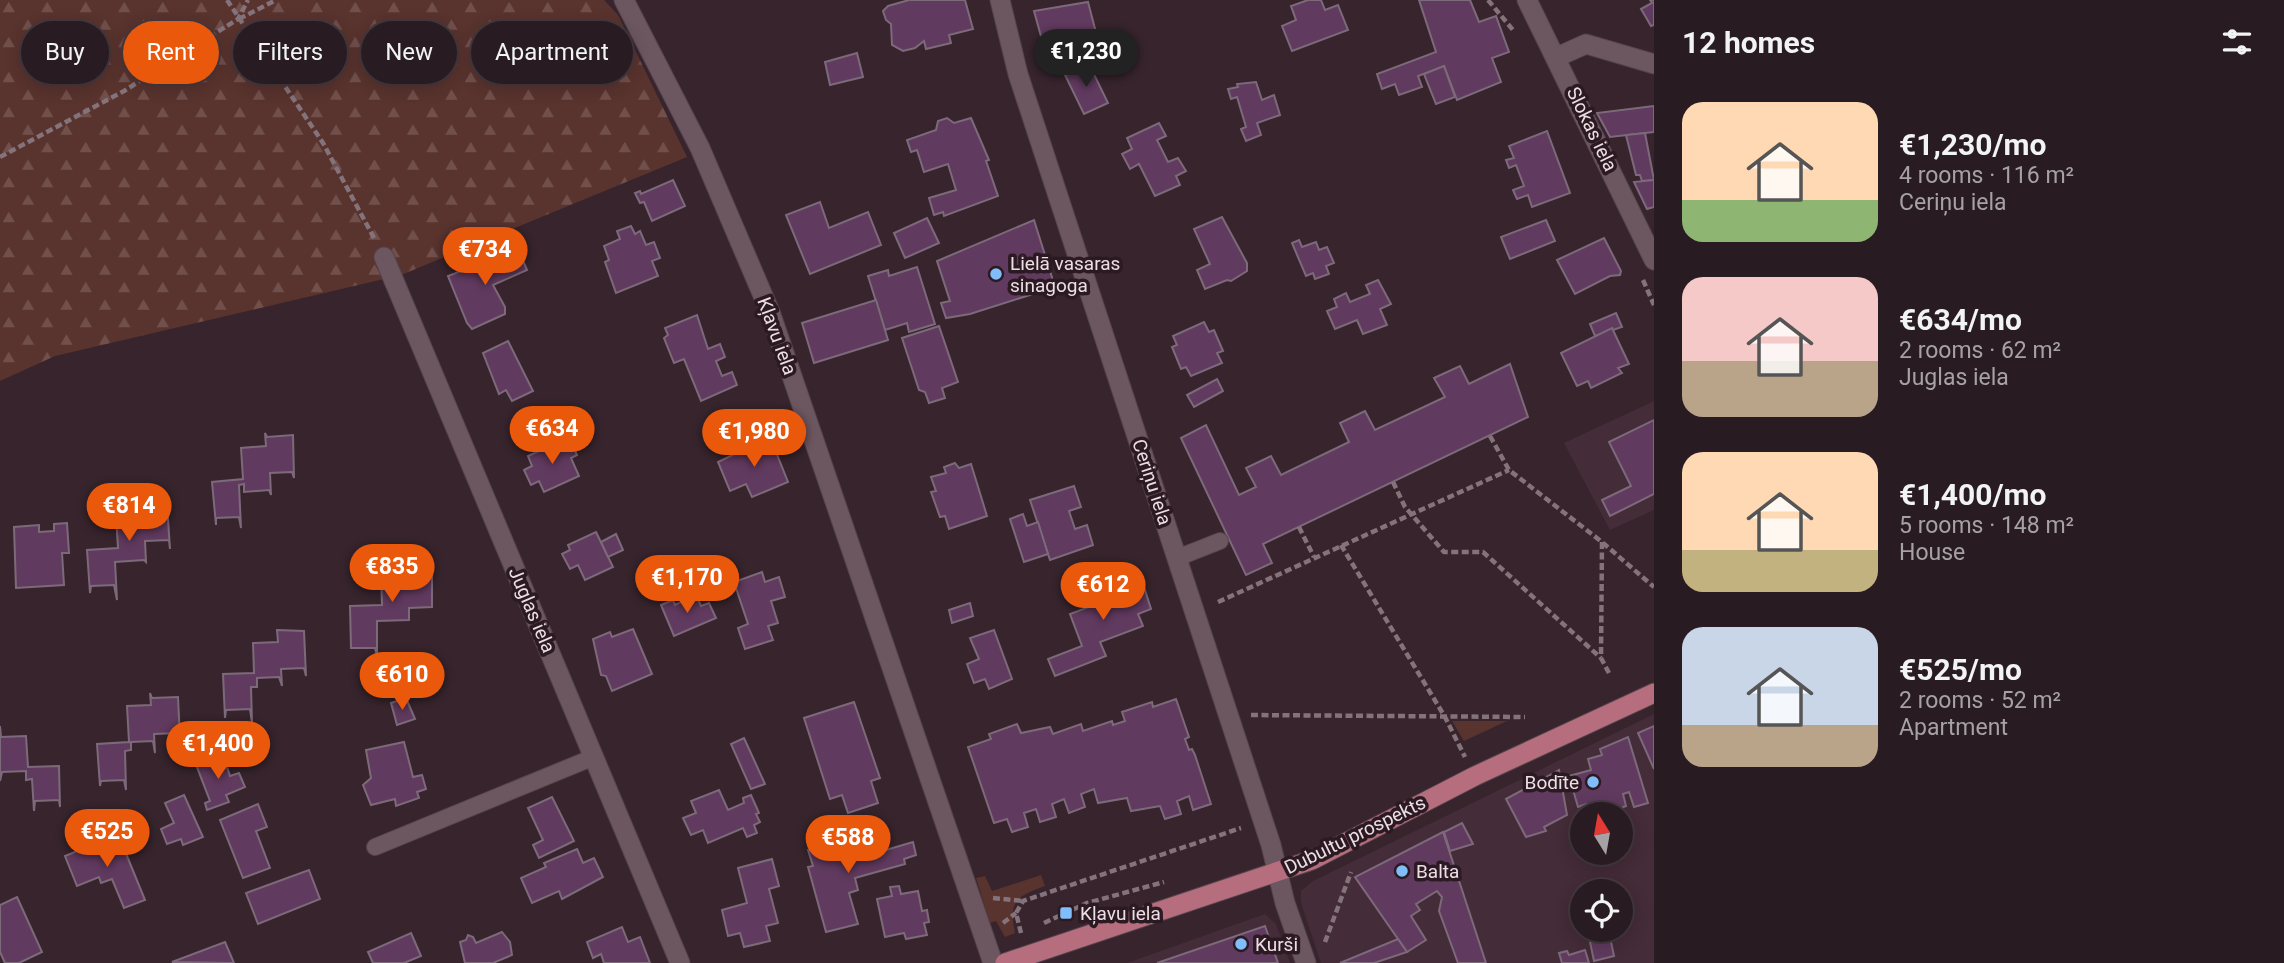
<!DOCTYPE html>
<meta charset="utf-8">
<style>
body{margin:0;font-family:Roboto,sans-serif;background:#31242a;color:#f1f3f6;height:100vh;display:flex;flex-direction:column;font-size:26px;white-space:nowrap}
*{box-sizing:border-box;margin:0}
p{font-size:23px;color:#a5a1a5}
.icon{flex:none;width:38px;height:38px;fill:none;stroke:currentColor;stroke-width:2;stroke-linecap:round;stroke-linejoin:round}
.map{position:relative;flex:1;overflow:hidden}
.sheet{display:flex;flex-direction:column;background:#291b22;width:630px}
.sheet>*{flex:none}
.banner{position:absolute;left:21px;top:21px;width:665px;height:63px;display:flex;gap:14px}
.needle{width:46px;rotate:349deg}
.fabs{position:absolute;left:1570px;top:802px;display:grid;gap:14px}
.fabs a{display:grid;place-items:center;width:63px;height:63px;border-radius:50%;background:#291b22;box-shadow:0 4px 18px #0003,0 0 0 2px #453940;font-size:35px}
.price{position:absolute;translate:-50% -60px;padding:0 16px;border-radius:24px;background:#ea580c;color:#fff;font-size:23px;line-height:46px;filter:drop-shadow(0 2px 4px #0008)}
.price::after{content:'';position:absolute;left:50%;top:42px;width:21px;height:16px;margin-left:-10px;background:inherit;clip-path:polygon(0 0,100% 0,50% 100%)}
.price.active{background:#222;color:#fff}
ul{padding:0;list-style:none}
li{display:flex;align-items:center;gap:21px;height:175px;padding:0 28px}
li span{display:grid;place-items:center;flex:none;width:196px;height:140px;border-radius:21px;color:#555}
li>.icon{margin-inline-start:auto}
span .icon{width:84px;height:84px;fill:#fffc;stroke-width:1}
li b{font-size:30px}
h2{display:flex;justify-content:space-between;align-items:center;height:84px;padding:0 28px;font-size:30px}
.tag{padding:0 24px;border-radius:32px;background:#291b22;box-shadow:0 4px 18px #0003,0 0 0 2px #453940;font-size:24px;line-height:63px}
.tag.active{background:#ea580c;color:#fff}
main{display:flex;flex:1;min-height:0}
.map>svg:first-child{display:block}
.built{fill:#442c38;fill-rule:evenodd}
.green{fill:#59332e}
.forest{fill:url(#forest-firs)}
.building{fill:#613a5f;stroke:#7c6a7a;stroke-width:2}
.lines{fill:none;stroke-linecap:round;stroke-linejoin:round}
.service-casing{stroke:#54434b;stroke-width:18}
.minor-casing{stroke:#54434b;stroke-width:21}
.primary-casing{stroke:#54434b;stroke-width:21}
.path{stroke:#84737b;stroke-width:4.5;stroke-dasharray:7 3.5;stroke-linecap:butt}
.service{stroke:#6c5660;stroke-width:16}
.minor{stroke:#6c5660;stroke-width:19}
.primary{stroke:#b66e7e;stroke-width:19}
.poi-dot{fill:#81bdfa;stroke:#2c1a23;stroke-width:2.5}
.labels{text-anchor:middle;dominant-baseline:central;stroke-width:7;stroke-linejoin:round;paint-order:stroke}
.street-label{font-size:19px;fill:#ecdee4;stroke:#2c1a23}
.poi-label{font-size:19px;fill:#ecdee4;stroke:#2c1a23;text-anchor:start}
</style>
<main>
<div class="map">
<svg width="1654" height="963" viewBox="0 0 1654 963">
<defs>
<pattern id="forest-firs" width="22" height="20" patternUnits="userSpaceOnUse" patternTransform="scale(1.75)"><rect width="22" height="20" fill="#59332e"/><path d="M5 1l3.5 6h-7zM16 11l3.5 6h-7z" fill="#71504c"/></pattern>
</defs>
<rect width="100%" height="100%" fill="#37242d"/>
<g class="built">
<path d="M1654,401v109l-44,20 -46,-87z"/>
<path d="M1654,714v249h-333l-20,-60v-12l12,-10zM1582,814h38v38h-38zM1582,891h38v38h-38z"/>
<path d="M1265,914l11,10 14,39h-163z"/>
</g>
<g class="green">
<path d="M1452,721h55l-43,20z"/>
<path d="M1041,875l4,11c-28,10 -37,15 -30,47l-10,4 -9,-16 -6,2 -14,-45 9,-2 7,15z"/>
</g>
<path class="forest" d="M0,0h604l14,15 69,142 -286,118 -346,81 -55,25z"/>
<g class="building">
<path d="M909,0h56l8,29 -24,6 2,8 -25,6 -2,-8 -9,7 -12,3 -11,-6 -1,-21 -5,-4 -3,-9 5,-5z"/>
<path d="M1308,0h13l4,10 13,-5 10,25 -56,21 -10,-25 14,-6 -5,-14z"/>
<path d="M1419,0h51l9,22 17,-6 13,36 -17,6 9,24 -44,18 -13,-34 -26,10 4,11 -23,8 -4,-11 -13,5 -5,-15 59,-22z"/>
<path d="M1650,0h4v25l-3,1 -10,-17 11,-6z"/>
<path d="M1088,2l11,42 -52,14 -13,-47z"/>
<path d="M857,53l6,24 -33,8 -5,-23z"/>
<path d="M1089,64l19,39 -24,11 -19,-39z"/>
<path d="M1444,66l11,31 -19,7 -12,-30z"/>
<path d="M1256,82l6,18 12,-5 6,20 -23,8 4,12 -15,6 -5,-12 5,-2 -9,-30 -6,2 -3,-10 10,-2 -1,-3z"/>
<path d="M1654,106v26l-44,5 -13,-24z"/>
<path d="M947,118l7,5 17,-5 18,42 -3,1 12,35 -54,20 -1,-4 -9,3 -5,-17 27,-8 -8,-26 -24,8 -7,-22 -6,2 -4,-12 29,-10 2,-9z"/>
<path d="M1159,123l7,13 -9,4 11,22 10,-4 8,13 -10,5 4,9 -25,11 -16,-32 -9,5 -8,-15 10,-5 -5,-11z"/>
<path d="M1547,131l23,62 -38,14 -4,-12 -11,4 -4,-9 11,-4 -8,-21 -7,3 -3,-8 8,-2 -5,-12z"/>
<path d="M1645,133l9,47 -12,1 -2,-6h-4l-10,-40z"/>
<path d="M673,180l12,26 -33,15 -8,-19 -4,1 -5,-10 5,-2 1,3z"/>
<path d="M1654,180v27l-7,2 -13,-27z"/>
<path d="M820,202l9,26 39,-16 13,33 -71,29 -24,-59z"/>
<path d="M1222,217l25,46v8l-16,10 -4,-1 -22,9 -8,-19 13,-6 -16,-35z"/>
<path d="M927,218l12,25 -34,15 -11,-25z"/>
<path d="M1034,220l21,67 -85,27 -24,4 -5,-15 9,-2 -13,-40z"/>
<path d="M1546,220l9,21 -45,18 -9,-22z"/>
<path d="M631,226l4,8 5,-3 6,14 8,-3 6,16 -8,3 6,15 -42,17 -11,-31 4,-2 -5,-14 16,-7 -3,-8z"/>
<path d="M1604,238l17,33 -1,4 -10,1 -35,18 -18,-34z"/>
<path d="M1299,240l3,7 14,-5 3,8 8,-3 7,16 -8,3 3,8 -14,5 -2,-6 -7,3 -14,-33z"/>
<path d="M518,249l9,21 -34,15 12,22v7l-33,15 -5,-6 -19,-47z"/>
<path d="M917,267l18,57 -26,8 -2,-9 -22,7 -17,-54 20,-6 1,6z"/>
<path d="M1378,280l13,24 -11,5 7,16 -24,9 -6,-14 -22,9 -8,-18 10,-4 -3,-8 12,-6 4,9 20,-8 -4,-9z"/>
<path d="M876,300l12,40 -74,23 -12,-40z"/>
<path d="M1616,313l6,14 -27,9 -5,-12z"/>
<path d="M697,315l11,34 12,-5 5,13 -9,4 6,15 10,-4 5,13 -36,16 -17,-42 -10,4 -10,-25 4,-3 -3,-7z"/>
<path d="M1204,322l5,10 5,-2 9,21 -6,2 5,10 -31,13 -5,-9 -5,2 -9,-22 5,-2 -4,-9z"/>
<path d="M939,326l19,56 -16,6 3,10 -16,5 -4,-11 -6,-2 -17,-52z"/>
<path d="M1612,328l17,36 -11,4 4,5 -31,15 -3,-7 -11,5 -16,-33z"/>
<path d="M508,341l25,50 -21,10 -6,-11 -7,4 -16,-41z"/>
<path d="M1510,364l18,53 -265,127 9,19 -26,12 -65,-137 25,-13 33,70 17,-8 -10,-19 25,-12 10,19 68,-33 -9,-19 25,-12 10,19 70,-33 -11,-19 26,-12 9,18z"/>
<path d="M1217,379l6,12 -29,16 -7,-12z"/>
<path d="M1654,420v74l-44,22 -8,-16 29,-14 -22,-44z"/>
<path d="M265,433l2,4 26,-2 1,43 -2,-6 -22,1 1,22 -2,-5 -25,2v-8l-5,1 2,43 -2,-11 -23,1v7l-4,-43 31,-3 -2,-31 25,-2z"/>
<path d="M770,437l18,45 -36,15 -6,-13 -16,7 -12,-29z"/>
<path d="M563,440l3,7 6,-3 5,11 -6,3 8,18 -35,16 -5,-11 -8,4 -7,-15 8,-4 -4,-10z"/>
<path d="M955,463l4,5 12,-4 16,52 -38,13 -4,-13 -5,1 -9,-25 5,-1 -5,-14 15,-4 -2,-6z"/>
<path d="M1074,486l7,21 -12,4 6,18 12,-4 6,20 -43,15 -20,-60z"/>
<path d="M139,503l28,1 3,45 -1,-9 -24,1 1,21 -2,-2 -29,2 2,38 -3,-15 -23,1 -1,7 -3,-43 31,-2 -2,-32 24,-1z"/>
<path d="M1023,514l4,12 11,-4 10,32 -24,8 -14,-43z"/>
<path d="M67,523l2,30h-7l2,32 -48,3 -2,-61 25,-2v7l15,-1v-7z"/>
<path d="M596,532l17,35 -28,13 -7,-15 -8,4 -8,-15 8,-4 -2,-5z"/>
<path d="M616,534l7,16 -15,7 -7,-15z"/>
<path d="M406,561l3,6 23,-2v42l-23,1v12l-32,1v35l-2,-8h-24l-1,-42 32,-1 -1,-30h25z"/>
<path d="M762,572l3,10 14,-5 6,20 -14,4 7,22 -10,3 5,14 -28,9 -7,-21 10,-4 -14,-42z"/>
<path d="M1125,575l4,14 14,-5 8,25 -13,5 5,12 -43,16 6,14 -51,20 -7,-17 34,-13 -12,-32 27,-10 -6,-16z"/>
<path d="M696,595l5,11 8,-3 7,15 -42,18 -13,-31 12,-5 2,5z"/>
<path d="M970,603l3,13 -21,7 -3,-13z"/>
<path d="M633,629l19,45 -40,17 -6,-15 -5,-1 -8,-36 17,-7 2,5z"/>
<path d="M277,630l27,1 2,45 -2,-8 -23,1 1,17 -3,-9 -22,1v9h-6l1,36 -2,-14 -24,1 -1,8 -2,-44 31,-1 -1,-30 25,-1z"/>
<path d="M994,630l18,49 -23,10 -4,-10 -11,4 -7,-19 12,-5 -9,-21z"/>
<path d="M150,693l2,5 26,-1 2,42 -2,-6 -24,1 1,19 -2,-12 -22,1v8l-6,1 1,39 -2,-10 -23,1 -1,5 -3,-42 32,-2 -2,-36 24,-1z"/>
<path d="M406,698l9,21 -18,6 -6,-22z"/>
<path d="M1176,699l13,38 -4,2 4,11 3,-1 3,6 16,49 -18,6 -4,-14 -12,5 4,13 -16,5 -5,-13 -29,5 -4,-13 -29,5 -4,-14 -13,5 4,13 -16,6 -5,-14 -12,5 4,13 -16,5 -4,-13 -12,4 4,14 -16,5 -5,-13 -13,4 -26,-76 23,-8 -2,-5 28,-10 4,9 29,-6 3,7 28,-10 2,7 29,-10 1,4 12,-4 -3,-9 30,-10 1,5z"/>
<path d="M854,702l26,76 -9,3 7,22 -30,10 -6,-18 -12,4 -26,-81z"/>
<path d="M0,726l1,11 25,-1 2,31 31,-1 1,41 -1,-7 -24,1 -1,10 -2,-32 -6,1v-9l-24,1 -2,9z"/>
<path d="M1654,726v43l-16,-36z"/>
<path d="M1628,737l20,66 -14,4 -5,-15 -6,2 3,12 -22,8h-16l-2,-10 -8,3 -9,-31 22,-6 -3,-11 14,-4 -2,-6z"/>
<path d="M744,738l21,46 -14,5 -20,-45z"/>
<path d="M404,742l9,35 9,-2 4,14 -9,3 2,6 -23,8 -1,-7 -24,6 -8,-20 8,-7 -5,-28z"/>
<path d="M217,753l6,16 4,-2 3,9 9,-3 6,14 -19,8 3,7 -22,8 -2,-7 5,-2 -15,-39z"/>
<path d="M1559,770l8,45 -23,12 2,4 -20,6 -20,-38z"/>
<path d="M719,790l9,20 16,-7 -1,-5 8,-3 8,18 -3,1 4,8 -6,3 3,8 -10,4 -4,-9 -35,15 -5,-13 -12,5 -8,-17 13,-5 -5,-12z"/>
<path d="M184,795l19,42 -20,8 -2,-6 -14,5 -6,-15 13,-6 -9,-20z"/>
<path d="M552,797l22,44 -35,17 -6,-13 10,-5 -15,-32z"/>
<path d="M258,804l9,23 -11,4 14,37 -27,10 -23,-58z"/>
<path d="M1462,823l11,21 -23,7 -6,-19z"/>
<path d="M1443,832l43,131h-28l-19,-52 3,-14 -5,-6 -21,13 4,6 -9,6 15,24 -19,12 -52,-75z"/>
<path d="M118,834l27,66 -21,8 -12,-29 -11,4 -2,-6 -22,9 -12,-30z"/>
<path d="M866,834l5,16 7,-2 1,4 34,-10 3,13 -12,4 1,5 -50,14 3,12 -9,3 9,31 -32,8 -18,-65 5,-1 -5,-16z"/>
<path d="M577,849l6,14 11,-5 9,19 -41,22 -3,-8 -27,12 -11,-25 25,-11 -2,-4z"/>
<path d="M772,859l7,27 -10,3 9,34 -12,3 4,15 -26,6 -4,-14 -12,3 -6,-26 25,-7 -9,-35z"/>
<path d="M309,870l11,29 -62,25 -12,-31z"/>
<path d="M899,886l2,8 17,-3 4,20 5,-1 2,12 -5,1 3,12 -21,4 -2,-6 -19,4 -8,-38 15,-3 -2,-9z"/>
<path d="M17,897l25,55 -23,11h-14l-5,-11v-47z"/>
<path d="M1265,926l13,37h-121z"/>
<path d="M622,927l6,15 12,-5 10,26h-46l-3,-9 -8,4 -6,-16z"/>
<path d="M502,932l8,10 2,13 -19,8h-28l-5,-21 6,-2 2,-5 5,2 3,6z"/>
<path d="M411,933l10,23 -17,7h-31l-5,-11z"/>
<path d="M1610,937l4,19 -20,5 -4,-19z"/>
<path d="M1398,939l9,13 -33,11h-34z"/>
<path d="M225,942l9,21 -62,-1z"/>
<path d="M1585,950l4,13h-27l-3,-10 8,-2 2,4z"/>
</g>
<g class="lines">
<g class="service-casing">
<g id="service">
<path d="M1177,558l43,-17"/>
<path d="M375,847l219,-90"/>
</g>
</g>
<g class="minor-casing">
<g id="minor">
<path d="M624,0l76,148 70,164 223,651"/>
<path d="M1000,0l18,74 253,771 14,58 21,60"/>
<path d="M1527,0l127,260"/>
<path d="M1557,57l29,-13 68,20"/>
<path d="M384,257l296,706"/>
</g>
</g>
<g class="primary-casing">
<path id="primary" d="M1005,963l307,-103 163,-84 179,-83"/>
</g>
<g class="path">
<path d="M227,0l96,143 51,95"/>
<path d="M1488,0l25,30"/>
<path d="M239,19l37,-19"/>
<path d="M0,157l124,-66 114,-72 10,-19"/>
<path d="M1643,280l11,25"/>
<path d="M1490,436l19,34 93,72 52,45"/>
<path d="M1393,482l12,25 39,45h39l118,106"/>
<path d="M1299,527l15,30"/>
<path d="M1602,542l-1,116 9,17"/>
<path d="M1341,545l104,172 20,40"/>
<path d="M1218,602l291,-132"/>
<path d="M1251,715l274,2"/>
<path d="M993,898l30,3"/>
<path d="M1003,923l13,-10"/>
<path d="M1044,923l43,-20 77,-21"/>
<path d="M1021,933l-5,-20 7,-12 218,-73"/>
<path d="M1325,942l26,-70"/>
</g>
<use href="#service" class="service"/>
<use href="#minor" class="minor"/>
<use href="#primary" class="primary"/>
</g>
<g class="poi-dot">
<circle cx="996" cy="274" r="7"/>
<circle cx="1593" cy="782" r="7"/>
<circle cx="1402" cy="871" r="7"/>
<rect x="1059" y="906" width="14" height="14" rx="3.5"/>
<circle cx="1241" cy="944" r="7"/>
</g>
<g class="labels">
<g class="street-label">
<text transform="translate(1592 129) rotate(64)">Slokas iela</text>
<text transform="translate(777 336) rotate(70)">Kļavu iela</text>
<text transform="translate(1152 482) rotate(72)">Ceriņu iela</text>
<text transform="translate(532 610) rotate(67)">Juglas iela</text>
<text transform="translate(1355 835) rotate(-26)">Dubultu prospekts</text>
</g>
<g class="poi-label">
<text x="1010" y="263">Lielā vasaras<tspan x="1010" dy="22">sinagoga</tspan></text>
<text x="1579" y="782" text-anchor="end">Bodīte</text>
<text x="1416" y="871">Balta</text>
<text x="1080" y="913">Kļavu iela</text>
<text x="1255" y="944">Kurši</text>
</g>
</g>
</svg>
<div class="fabs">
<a><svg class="needle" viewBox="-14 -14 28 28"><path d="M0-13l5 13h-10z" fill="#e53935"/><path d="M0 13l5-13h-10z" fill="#a5a1a5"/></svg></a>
<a><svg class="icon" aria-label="locate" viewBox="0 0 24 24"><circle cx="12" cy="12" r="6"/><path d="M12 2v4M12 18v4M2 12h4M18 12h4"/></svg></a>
</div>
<b class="price active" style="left:1086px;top:89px">€1,230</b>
<b class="price" style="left:485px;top:287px">€734</b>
<b class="price" style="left:552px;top:466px">€634</b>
<b class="price" style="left:754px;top:469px">€1,980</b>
<b class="price" style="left:129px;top:543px">€814</b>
<b class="price" style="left:392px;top:604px">€835</b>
<b class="price" style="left:687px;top:615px">€1,170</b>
<b class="price" style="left:1103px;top:622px">€612</b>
<b class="price" style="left:402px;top:712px">€610</b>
<b class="price" style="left:218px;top:781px">€1,400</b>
<b class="price" style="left:107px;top:869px">€525</b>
<b class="price" style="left:848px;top:875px">€588</b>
<div class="banner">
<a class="tag">Buy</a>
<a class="tag active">Rent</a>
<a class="tag">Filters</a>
<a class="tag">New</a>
<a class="tag">Apartment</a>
</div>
</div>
<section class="sheet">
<h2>12 homes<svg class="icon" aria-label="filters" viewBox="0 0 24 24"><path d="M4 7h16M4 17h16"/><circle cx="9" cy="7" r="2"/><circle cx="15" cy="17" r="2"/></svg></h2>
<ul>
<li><span style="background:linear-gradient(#ffd9b3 70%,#8fb573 0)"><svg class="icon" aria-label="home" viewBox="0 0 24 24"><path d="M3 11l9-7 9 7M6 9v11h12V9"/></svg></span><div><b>€1,230/mo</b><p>4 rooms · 116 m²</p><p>Ceriņu iela</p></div></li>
<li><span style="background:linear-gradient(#f6c9c9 60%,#b9a48a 0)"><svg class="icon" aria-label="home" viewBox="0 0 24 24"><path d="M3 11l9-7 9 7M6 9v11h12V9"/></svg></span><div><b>€634/mo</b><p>2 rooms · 62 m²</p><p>Juglas iela</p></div></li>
<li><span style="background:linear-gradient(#ffd9b3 70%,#c2b280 0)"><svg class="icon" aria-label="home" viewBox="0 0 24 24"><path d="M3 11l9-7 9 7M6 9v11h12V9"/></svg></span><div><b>€1,400/mo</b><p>5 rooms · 148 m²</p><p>House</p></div></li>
<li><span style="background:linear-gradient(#c9d6e8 70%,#b9a48a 0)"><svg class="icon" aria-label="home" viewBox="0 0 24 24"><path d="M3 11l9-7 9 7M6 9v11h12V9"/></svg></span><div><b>€525/mo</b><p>2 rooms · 52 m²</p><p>Apartment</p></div></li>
</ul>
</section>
</main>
